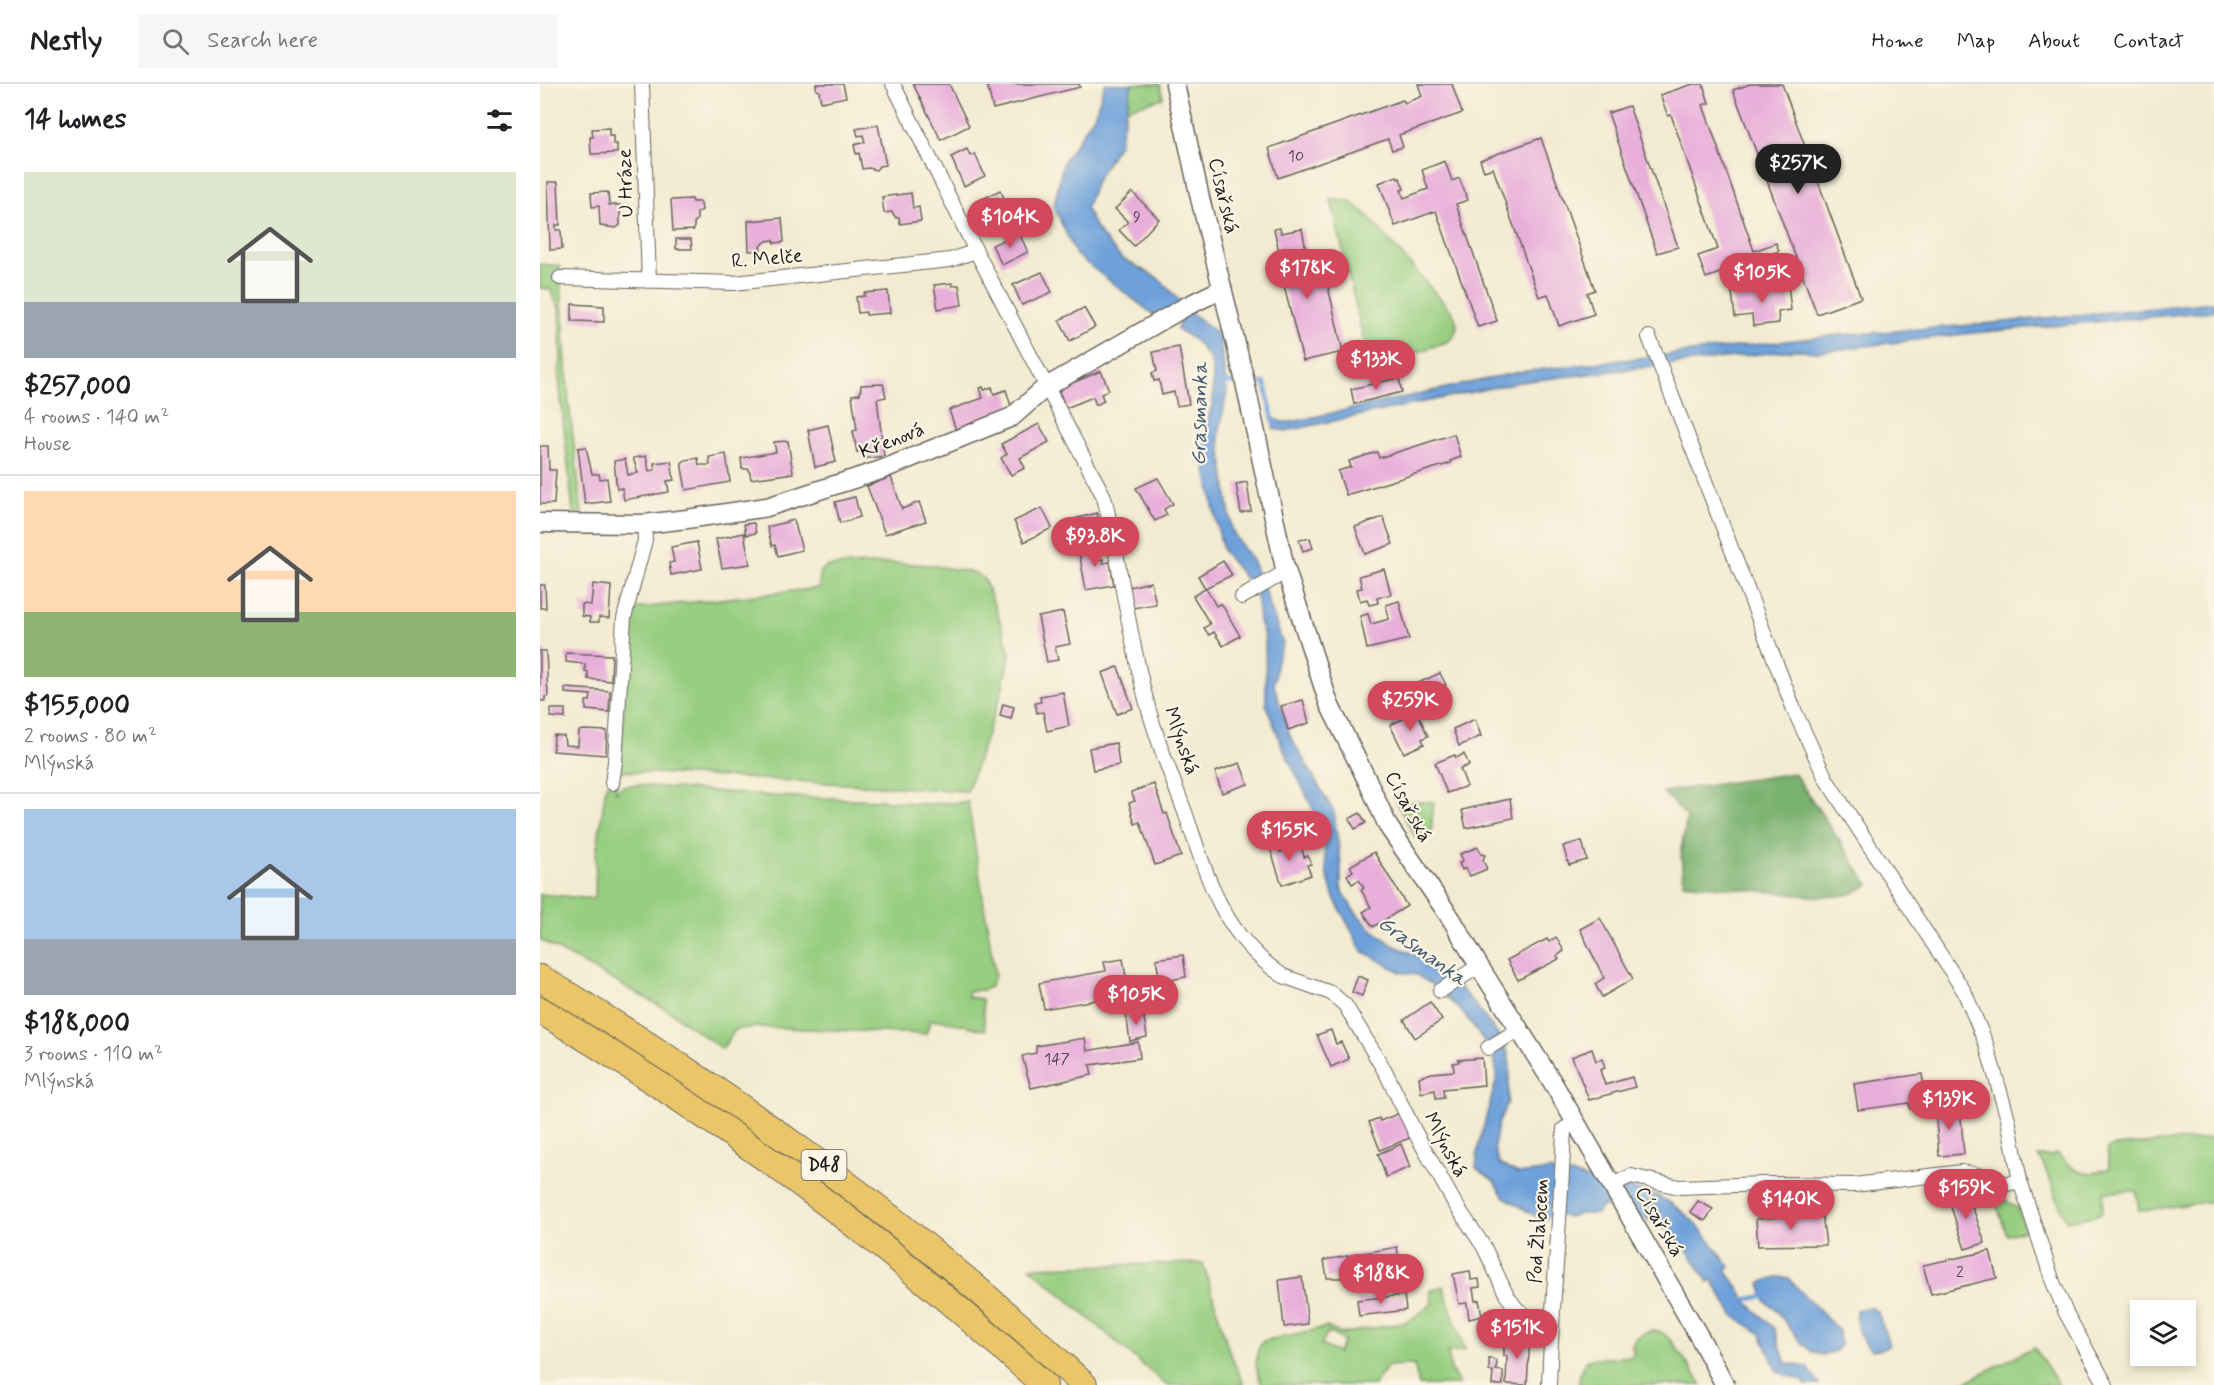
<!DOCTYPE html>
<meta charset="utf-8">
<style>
body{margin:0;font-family:Mynerve,sans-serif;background:#f6f6f6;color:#202124;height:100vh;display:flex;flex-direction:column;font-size:22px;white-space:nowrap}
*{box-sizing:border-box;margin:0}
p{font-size:20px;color:#757577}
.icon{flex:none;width:33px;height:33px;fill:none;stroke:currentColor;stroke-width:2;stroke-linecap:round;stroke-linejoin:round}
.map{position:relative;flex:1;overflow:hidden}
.side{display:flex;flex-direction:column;background:#fff;width:540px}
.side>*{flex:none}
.buttons{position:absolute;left:1590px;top:1216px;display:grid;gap:12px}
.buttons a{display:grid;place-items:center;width:66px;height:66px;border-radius:0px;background:#fff;box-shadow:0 3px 9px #0003;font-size:30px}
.price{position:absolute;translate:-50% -51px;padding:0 14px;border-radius:21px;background:#d1495b;color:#fff;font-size:20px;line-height:39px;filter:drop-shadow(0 2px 3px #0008)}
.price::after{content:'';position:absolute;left:50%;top:36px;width:18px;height:14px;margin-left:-9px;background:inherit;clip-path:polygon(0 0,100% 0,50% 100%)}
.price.active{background:#222;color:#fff}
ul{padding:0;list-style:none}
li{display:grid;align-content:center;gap:12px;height:318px;padding:0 24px}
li+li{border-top:2px solid #e0e0e0}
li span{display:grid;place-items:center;height:186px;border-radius:0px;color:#555}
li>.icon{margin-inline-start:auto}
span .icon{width:108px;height:108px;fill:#fffc;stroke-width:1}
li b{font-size:26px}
h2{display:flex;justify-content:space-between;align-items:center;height:72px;padding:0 24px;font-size:26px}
header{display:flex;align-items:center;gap:36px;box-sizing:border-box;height:84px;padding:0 30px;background:#fff;border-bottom:2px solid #e0e0e0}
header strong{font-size:28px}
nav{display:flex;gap:33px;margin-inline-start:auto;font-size:21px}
.search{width:420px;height:54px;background:#f6f6f6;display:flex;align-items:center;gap:15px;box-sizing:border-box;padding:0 21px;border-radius:0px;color:#757577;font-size:22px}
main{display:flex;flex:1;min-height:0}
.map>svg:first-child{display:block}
.green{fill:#97ce81;stroke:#5a754e;stroke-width:1.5;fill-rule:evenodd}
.forest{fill:#79b16f;stroke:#4a6646;stroke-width:1.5}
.water{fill:#6ea1da;stroke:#455e7b;stroke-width:1.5}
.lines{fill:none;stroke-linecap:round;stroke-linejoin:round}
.stream{stroke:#6ea1da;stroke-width:4.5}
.building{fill:#e8afda}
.minor-casing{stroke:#67645b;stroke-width:16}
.tertiary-casing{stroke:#67645b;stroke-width:21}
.motorway-casing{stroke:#67645b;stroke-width:28}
.minor{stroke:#fff;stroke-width:14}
.tertiary{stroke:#fff;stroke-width:18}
.motorway{stroke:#ebc669;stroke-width:26}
.labels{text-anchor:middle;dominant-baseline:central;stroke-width:4.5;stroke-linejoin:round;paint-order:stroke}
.number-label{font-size:16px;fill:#4f414c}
.shield{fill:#fcf5e5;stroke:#5f5d58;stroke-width:1.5}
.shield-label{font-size:18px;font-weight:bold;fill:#1c1c1c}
.street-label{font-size:20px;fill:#1c1c1c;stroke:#fcf5e5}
.water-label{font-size:21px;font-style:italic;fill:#415871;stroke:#fcf5e5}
</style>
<header>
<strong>Nestly</strong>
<div class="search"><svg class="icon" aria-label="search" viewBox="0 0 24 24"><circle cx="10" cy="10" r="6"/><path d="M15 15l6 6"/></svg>Search here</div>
<nav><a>Home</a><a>Map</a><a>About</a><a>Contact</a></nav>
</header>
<main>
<section class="side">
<h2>14 homes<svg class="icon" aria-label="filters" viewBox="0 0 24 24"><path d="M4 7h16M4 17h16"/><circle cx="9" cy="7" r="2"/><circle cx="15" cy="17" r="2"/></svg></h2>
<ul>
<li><span style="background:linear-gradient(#dfe7d0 70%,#9aa5b1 0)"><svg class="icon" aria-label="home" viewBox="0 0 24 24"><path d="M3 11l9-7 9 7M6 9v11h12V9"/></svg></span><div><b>$257,000</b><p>4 rooms · 140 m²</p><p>House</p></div></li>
<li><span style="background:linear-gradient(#ffd9b3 65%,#8fb573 0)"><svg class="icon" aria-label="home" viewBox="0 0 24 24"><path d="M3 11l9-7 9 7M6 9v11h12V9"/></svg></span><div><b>$155,000</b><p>2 rooms · 80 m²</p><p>Mlýnská</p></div></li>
<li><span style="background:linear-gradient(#a9c7e8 70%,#9aa5b1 0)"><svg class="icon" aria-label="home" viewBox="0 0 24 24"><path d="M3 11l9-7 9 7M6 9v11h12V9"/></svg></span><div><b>$188,000</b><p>3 rooms · 110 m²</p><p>Mlýnská</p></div></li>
</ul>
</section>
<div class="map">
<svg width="1674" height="1301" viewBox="0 0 1674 1301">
<rect width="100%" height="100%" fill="#fcf5e5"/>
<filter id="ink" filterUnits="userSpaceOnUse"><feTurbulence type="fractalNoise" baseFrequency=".0167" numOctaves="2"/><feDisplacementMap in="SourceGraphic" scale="12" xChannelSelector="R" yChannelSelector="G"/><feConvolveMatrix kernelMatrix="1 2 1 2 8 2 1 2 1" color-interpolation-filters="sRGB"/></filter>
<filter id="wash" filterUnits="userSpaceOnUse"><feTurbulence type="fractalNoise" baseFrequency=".008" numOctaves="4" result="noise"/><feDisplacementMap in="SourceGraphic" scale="24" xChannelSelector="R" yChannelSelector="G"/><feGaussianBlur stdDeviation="1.35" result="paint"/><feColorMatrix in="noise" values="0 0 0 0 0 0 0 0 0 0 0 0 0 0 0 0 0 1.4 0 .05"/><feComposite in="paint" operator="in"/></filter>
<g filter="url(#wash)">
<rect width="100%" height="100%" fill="#f3ebd1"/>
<g class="green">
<path d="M592,0h28l3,14 -38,11z"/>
<path d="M791,116l18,1 15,11 88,100c7,12 7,19 -3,29l-64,23h-10l-8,-10z"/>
<path d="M0,180l20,2 8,128 14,119h-9l-15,-143 3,-8 -2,-55 -7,-11 -1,-7 -11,-1z"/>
<path d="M354,479l36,2 46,8 8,6 13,33 13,41 -9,41 -34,97 -347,-20 11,-162 188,-21 1,-17 8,-5z"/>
<path d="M77,698l-1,10 7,-6 15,-1 134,11 106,4 49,4 41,-2 27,173 -5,12 -7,3 -15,1v6l14,2 3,31 -44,-10 -11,1 -4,13 -168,-7 -22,2 -14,20 -53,-38 -129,-71v-46l55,5 1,-43 10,-71z"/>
<path d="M856,718h38l-3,32 -16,3z"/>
<path d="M1674,1054v63l-75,10 -3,-20 -32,1 -2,21 -8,3 -27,5c-12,-20 -15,-45 -29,-65h14l5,-3c19,19 25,26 52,15l-2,-19 7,-3z"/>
<path d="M1451,1105l27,20 7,21 -18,5z"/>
<path d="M663,1179l26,88 15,34h-78l-136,-118z"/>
<path d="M903,1202l22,64 -17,2 3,18 9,15h-41l-5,-20 -26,1 -14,19h-112c-7,-16 -9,-29 1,-44l64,-14 14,7 66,-12 25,-18 -2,-13zM788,1248l16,9 -6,12 -17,-8z"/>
<path d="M1109,1247h11l12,10 30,44h-123c1,-36 17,-24 42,-28 6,-1 8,1 13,-3l-2,-8 3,-8z"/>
<path d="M1494,1263l25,38h-99l64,-33z"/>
</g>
<path class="forest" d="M1254,689l75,112 -20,10 -30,2 -136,-14 -2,-33 6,-33 -24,-25z"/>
<g class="water">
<path d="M565,0h27l-13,60 -22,35 -11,29 11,22 24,28 37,20 32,34 29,23 8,56 -8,44 13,96 21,31 11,26 19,56 -6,16 -3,25 16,51 44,76 7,53v23l12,21 16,18 24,18 25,11 33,22 26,29 22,29 9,17 2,12 -2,36 -10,24 -4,22 5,17 19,10 33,-4 3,3 17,1 53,15 2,-1c10,2 23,3 32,8 33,16 51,43 72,71l-4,3 22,33 26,25 12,35 21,4 13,18h-15l-1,-4 -27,-9 -16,-38 -28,-19 -21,-35 -4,2 -22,-34 -18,-18 -24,-12 -30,-4 -6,-7 -6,-1 -5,8h-17l-11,3 -18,-2 -8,6 -40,-25 -9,-15 -18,-13 2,-21 19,-70 -2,-15 -9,-18 -21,-29 -28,-27 -20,-13 -17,-3 -38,-21 -28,-53 -7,-22 -5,-49 -39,-79 -17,-43 -1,-66 -6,-18 -3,-29 -33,-41 -7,-30 -12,-62 2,-32 7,-26v-30l-3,-12 -14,-18 -19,-12 4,-10 -27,-4 -78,-60 -22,-48 9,-45 31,-46z"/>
<path d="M1674,218v9l-241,22 -157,19 -21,-2 -275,32 -234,49 -13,-2 2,-10 7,3h9l228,-50 310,-36 143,-11z"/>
<path d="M1237,1193l11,1 51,53 1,13 -4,7 -13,4 -10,-2 -13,-12 -25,-32 -10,-8 -5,-18z"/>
<path d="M1330,1223l8,5 11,33 -10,5h-8c-11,-11 -17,-24 -15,-40z"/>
</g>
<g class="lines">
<g class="stream">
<path d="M680,298l22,1"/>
<path d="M710,299h15l9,41 4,1"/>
<path d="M1202,1216l24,-4"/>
</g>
</g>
<g id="blocks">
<g class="building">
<path d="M276,0h27l3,13 -25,5 -2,-11 -3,-1z"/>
<path d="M373,0h36l20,42 -28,14z"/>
<path d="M447,0h92l1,3 -87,22z"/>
<path d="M878,0h34l10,29 -63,22 4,12 -11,3 -4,-11 -110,39 -9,-30 134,-48 2,3 17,-7z"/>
<path d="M1153,0h10l6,19 -6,2 51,146 22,-8 3,8 -73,27 -8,-22 20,-7 -47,-134 -3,1 -8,-21z"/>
<path d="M1210,0h32l79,214 -44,16 -84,-224z"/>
<path d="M1089,22l49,141 -21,6 -49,-140z"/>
<path d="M338,41l8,40 -7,1 -3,4 -7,-2 -7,1 -3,-16 -3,1 -2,-9 11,-3 -2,-7 -5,1 -2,-7z"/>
<path d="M69,44v8h4v8h4v9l-26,1 -1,-17h3l-1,-8z"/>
<path d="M1001,54l54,152 -8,3 7,21 -35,12 -11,-32 -9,3 -46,-129 -9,3 -4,-11z"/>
<path d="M427,65l3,7 5,-2 10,22 -21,10 -13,-29z"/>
<path d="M905,77l7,20 7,-3 9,22 -12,4 41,117 -19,6 -42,-116 -41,15 -16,-43 18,-7 1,3 2,-1 4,11 -3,1 3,8 24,-9 -6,-19z"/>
<path d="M8,98h10l2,43h-4v5h5l1,19 -12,1z"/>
<path d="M460,106l12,23 -27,14 -12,-23z"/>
<path d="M68,108l1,13h11v20l-4,3 -16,-2 -1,-20 -7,1 -1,-14z"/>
<path d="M592,108l27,27 -25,27 -15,-16 9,-8 -13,-13z"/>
<path d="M371,109l2,15 6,-1 2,14 -21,3 -1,-7 -3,1 -4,-6 -8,1 -2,-16z"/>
<path d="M152,115l1,3h6l2,2 1,6 -5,3v7l-3,3v7l-21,1 -2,-31z"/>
<path d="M242,134l2,24 -10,1 -1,-3 -6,1 -7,5 1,4 -12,1 -1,-30z"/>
<path d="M740,144l1,5 21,-4 11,56 14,-3 16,70 -40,9 -22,-87h3l-10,-45z"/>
<path d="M479,149l9,19 -26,13 -10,-20z"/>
<path d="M136,155h15l1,10h-16z"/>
<path d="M502,188l10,20 -30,13 -9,-20z"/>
<path d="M412,199v3l7,-1 3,20 -24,4 -4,-24z"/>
<path d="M1248,201l3,25 -13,2 1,11 -26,3 -1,-11 -17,2 -3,-25z"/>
<path d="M348,207l2,22 -24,2v-3l-8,1 -2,-16 9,-1 -1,-3z"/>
<path d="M32,220l32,2v16l-32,-1z"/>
<path d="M544,224l11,19 -25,14 -11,-21z"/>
<path d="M639,263l10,57 -12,2 -3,-14 -12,3 -3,-15 -5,1 -2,-8 5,-2 -4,-19z"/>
<path d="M561,287l8,19 -8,4 3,7 -8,4 -3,-8 -27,11 -8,-19z"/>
<path d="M859,294l3,14 -48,12 -3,-15z"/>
<path d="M343,300l3,13 -9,2 7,57 -21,3 -1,-8 -5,1 -4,-21 4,-1 -5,-35 8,-1 1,-9z"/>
<path d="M443,303l1,3 8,-3 2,7 12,-4 6,19 -56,21 -7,-20 34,-12 -3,-10z"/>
<path d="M499,340l10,18 -29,16 5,10 -14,7 -10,-17 6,-4 -6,-10z"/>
<path d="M288,341l8,37 -21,5 -7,-37z"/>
<path d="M914,350l7,23 -11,4 1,2 -105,32 -8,-24 13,-4 -2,-6 28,-9 2,6z"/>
<path d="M248,357l5,32 -42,6 -2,-10h-7l-1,-11 35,-6 -2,-10z"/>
<path d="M0,362h8l1,24h7l-2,34h-14z"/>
<path d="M46,363l6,27h7l1,5 7,-1 3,23 -25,3 -7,-56z"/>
<path d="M186,370l4,28 -44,8 -4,-22v-5l3,-3 13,-2 1,7h11l-1,-8z"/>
<path d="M106,372l3,15 6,-1 -1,-7 17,-2 3,19 -7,1 2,11 -45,8 -2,-12 -5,1 -3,-28 11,-2 3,16 10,-2 -5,-15z"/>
<path d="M351,393l11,32 17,-7 7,19 -41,13 -18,-48z"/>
<path d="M618,394l15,26 -9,5 3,6 -12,6 -19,-33z"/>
<path d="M707,398l4,29 -10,2 -5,-29z"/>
<path d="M315,413l5,20 -20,6 -5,-21z"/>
<path d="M502,424l10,20 -28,14 -10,-21z"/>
<path d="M557,429l5,16 -24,6 -4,-16z"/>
<path d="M843,433l10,27 -28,10 -10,-27z"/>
<path d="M254,436l8,30 -24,6 -3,-11 -3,1 -5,-19z"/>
<path d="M214,439l2,10 -10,2 -2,-11z"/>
<path d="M204,449l6,31 -28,4 -6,-29z"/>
<path d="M770,454l3,10 -10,3 -4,-11z"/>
<path d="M157,458l5,27 -31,6 -2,-12 5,-1 -3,-15z"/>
<path d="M556,459l3,17 4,-1v4l7,-1 4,23 -28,5 -8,-44z"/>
<path d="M683,477l9,14 -27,13 -7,-12z"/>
<path d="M844,485l7,25 -14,4 1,5 -9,2 -2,-6 -7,2 -3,-12 5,-1 -3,-12z"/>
<path d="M611,498l5,22 -23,4 -4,-21z"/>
<path d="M53,500l18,2 -2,32 -10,-1v5h-9v-5l-8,-1v-12l9,1z"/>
<path d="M0,501h5l1,23h-6z"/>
<path d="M666,504l10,18 5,-3 19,33 -17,10 -9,-14 -5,3 -5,-7 6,-4 -17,-28z"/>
<path d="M859,517l10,38 -42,10 -7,-33 8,-2 3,10 18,-5 -3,-14z"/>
<path d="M523,528l7,32 -15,3 3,13 -11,2 -9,-45z"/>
<path d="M0,567h6l2,46h-3v4h-5z"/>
<path d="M26,569l46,2 -1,26 -23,-2v-7l-3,-1v-7l-19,-2z"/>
<path d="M578,583l15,41 -16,6 -15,-41z"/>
<path d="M900,589l6,12 -35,15 -6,-11z"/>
<path d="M25,604l45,3 -1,21 -23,-2v-9h4l1,-6 -26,-2z"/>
<path d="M523,608l6,34 -22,5 -4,-19 -6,1 -2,-10 6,-1 -1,-6z"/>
<path d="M763,616l6,23 -21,7 -7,-24z"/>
<path d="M463,620l11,3 -3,12 -11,-3z"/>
<path d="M11,625h14v9l-14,-1z"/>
<path d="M877,628l11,24 -6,3 2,5 -20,9 -14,-28z"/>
<path d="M935,635l6,17 -22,10 -6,-17z"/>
<path d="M44,646l23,1 -1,24 -53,-4 1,-16 10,1 1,9 13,1 1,-15z"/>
<path d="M576,659l3,22 -26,5 -4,-22z"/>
<path d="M924,670l5,11 -9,4 7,17 -20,7 -12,-30 20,-8 1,3z"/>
<path d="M700,679l8,21 -26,9 -7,-21z"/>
<path d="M614,700l10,30 3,-1 14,43 -26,9 -15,-43 -5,2 -6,-21 6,-2 -4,-9z"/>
<path d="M970,715l3,19 -47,10 -4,-18z"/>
<path d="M820,729l6,10 -11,6 -6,-10z"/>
<path d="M734,749l6,19 21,-7 3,12 4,-1 3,8 -4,1 4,10 -29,10 -16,-49z"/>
<path d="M1042,757l5,19 -18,5 -6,-19z"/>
<path d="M938,763l3,7 4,1 -2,5 4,9 -17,7 -4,-8 -4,2 -3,-7 4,-2 -3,-7z"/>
<path d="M834,768l33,54 -34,21 -10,-15 8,-5 -10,-17 3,-2 -5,-8 -7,4 -5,-9 6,-4 -3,-5z"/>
<path d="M1060,834l33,61 -31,18 -7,-13 9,-6 -24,-49z"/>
<path d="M1016,853l8,14 -7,5 2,3 -41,21 -11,-20 40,-21 2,3z"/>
<path d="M643,871l3,22 -26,5 -4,-23z"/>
<path d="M583,875l7,40 -21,3 -1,-4 -64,11 -5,-26 67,-12 -2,-9z"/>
<path d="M818,892l10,4 -6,16 -10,-4z"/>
<path d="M890,918l12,18 -27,18 -11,-18z"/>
<path d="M603,927l4,26 -17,4 -4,-27z"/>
<path d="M791,946l5,14 5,-2 8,17 -18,8 -14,-32z"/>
<path d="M545,954l2,13 51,-9 2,16 -50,7 2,10 -61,13 -9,-32 14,-3v-7z"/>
<path d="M1052,965l4,12 6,-2 3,9 -5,2 5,15 27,-8 3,10 -46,13 -17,-43z"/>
<path d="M942,974l2,27 -41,4 1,9 -8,1 -1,-9 -14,3 -2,-16 13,-4 22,-2 -1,-8 6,-1 -1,-2z"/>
<path d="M1382,990l4,26 -9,1 1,7 -8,1 -1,-6 -51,7 -4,-26z"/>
<path d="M1420,1022l4,48 -25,2 -4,-48z"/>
<path d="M860,1029l12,24 -32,13 -11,-28 10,-4 1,3z"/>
<path d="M861,1060l9,23 -24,10 -8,-23z"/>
<path d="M1427,1107l18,52 -20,6 -17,-51z"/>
<path d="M1158,1117l15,8 -8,12 -15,-9z"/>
<path d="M1282,1130l4,31 -68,1 -2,-27z"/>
<path d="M857,1163l4,24 -43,7h-31l-3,-18z"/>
<path d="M1450,1167l7,27 -66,16 -8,-29z"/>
<path d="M930,1187l1,9 8,-1 1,8 -7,1 2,13 4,-1 3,16 -13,3 -2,-16 -8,1 -6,-30z"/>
<path d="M762,1193l6,47 -24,3 -5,-47z"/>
<path d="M864,1211l2,15 -47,6 -2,-16z"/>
<path d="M969,1252l21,2 -3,47 -21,-1 1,-28h-3v-9h4z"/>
<path d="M949,1274l8,3 -1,9 7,1v14h-11l1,-14h-4z"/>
</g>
</g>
</g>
<g filter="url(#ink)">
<use href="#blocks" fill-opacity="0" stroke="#67645b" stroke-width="1.5"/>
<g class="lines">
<g class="minor-casing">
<g id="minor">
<path d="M102,0l7,197"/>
<path d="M353,0l83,167 128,246c17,70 25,141 44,210 10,37 25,73 38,108 23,66 36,119 97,161l48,17 14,12 40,66 31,63 38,68 30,45 23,49 9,12 13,10 7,5 15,2"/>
<path d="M20,194l174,5 216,-23 26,-9"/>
<path d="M1109,253l146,375 31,67 138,212 22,53 22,75 12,62 33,101 13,31 40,72"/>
<path d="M702,513l45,-26"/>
<path d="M72,699l3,-21 9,-144 21,-78 -1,-16"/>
<path d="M900,907l39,-25"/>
<path d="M948,964l32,-19"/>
<path d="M1072,1101l19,-9 48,11 85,-3 90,1 108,-13 27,5 18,7 13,-3"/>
<path d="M1009,1301c3,-85 12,-170 15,-256l12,-7"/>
</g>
</g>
<g class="tertiary-casing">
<g id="tertiary">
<path d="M635,0l25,114 43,175 41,191 45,140 39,78 20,44 64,94 27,46 74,117 147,255 25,47"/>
<path d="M0,439l104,1 43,-5 80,-12 114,-37 131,-53 34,-30 139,-80 37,-18"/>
</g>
</g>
<g class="motorway-casing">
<g id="motorway">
<path d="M0,894c198,119 376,248 544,407"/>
<path d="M0,926c182,109 348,231 504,375"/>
</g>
</g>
<use href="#minor" class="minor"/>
<use href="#tertiary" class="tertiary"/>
<use href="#motorway" class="motorway"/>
</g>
</g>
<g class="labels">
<g class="number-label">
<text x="756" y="72">10</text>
<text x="597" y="133">9</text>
<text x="517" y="975">147</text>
<text x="1420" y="1188">2</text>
</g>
<rect class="shield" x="261.5" y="1066" width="45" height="30" rx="4.5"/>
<g class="shield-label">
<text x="284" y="1081">D48</text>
</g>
<g class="street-label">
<text transform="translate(86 99) rotate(-92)">U Hráze</text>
<text transform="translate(683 112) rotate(77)">Císařská</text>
<text transform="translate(227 175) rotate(-5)">R. Melče</text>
<text transform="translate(352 357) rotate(-21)">Křenová</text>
<text transform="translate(641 657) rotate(71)">Mlýnská</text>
<text transform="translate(868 723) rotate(62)">Císařská</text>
<text transform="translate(905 1061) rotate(62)">Mlýnská</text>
<text transform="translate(1119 1138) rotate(60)">Císařská</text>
<text transform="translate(999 1147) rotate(-86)">Pod Žlabcem</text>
</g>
<g class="water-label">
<text transform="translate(660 330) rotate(-89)">Grasmanka</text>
<text transform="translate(882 867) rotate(36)">Grasmanka</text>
</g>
</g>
</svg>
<div class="buttons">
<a><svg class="icon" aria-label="layers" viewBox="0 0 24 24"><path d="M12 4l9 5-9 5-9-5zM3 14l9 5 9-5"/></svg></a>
</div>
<b class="price active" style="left:1258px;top:111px">$257K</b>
<b class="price" style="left:470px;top:165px">$104K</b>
<b class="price" style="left:767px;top:216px">$178K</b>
<b class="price" style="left:1222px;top:220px">$105K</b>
<b class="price" style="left:836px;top:307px">$133K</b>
<b class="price" style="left:555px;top:484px">$93.8K</b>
<b class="price" style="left:870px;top:648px">$259K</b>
<b class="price" style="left:749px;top:778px">$155K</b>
<b class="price" style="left:596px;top:942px">$105K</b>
<b class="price" style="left:1409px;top:1047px">$139K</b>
<b class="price" style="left:1426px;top:1136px">$159K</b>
<b class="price" style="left:1251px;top:1147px">$140K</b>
<b class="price" style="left:841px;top:1221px">$188K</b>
<b class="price" style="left:977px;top:1276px">$151K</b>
</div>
</main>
